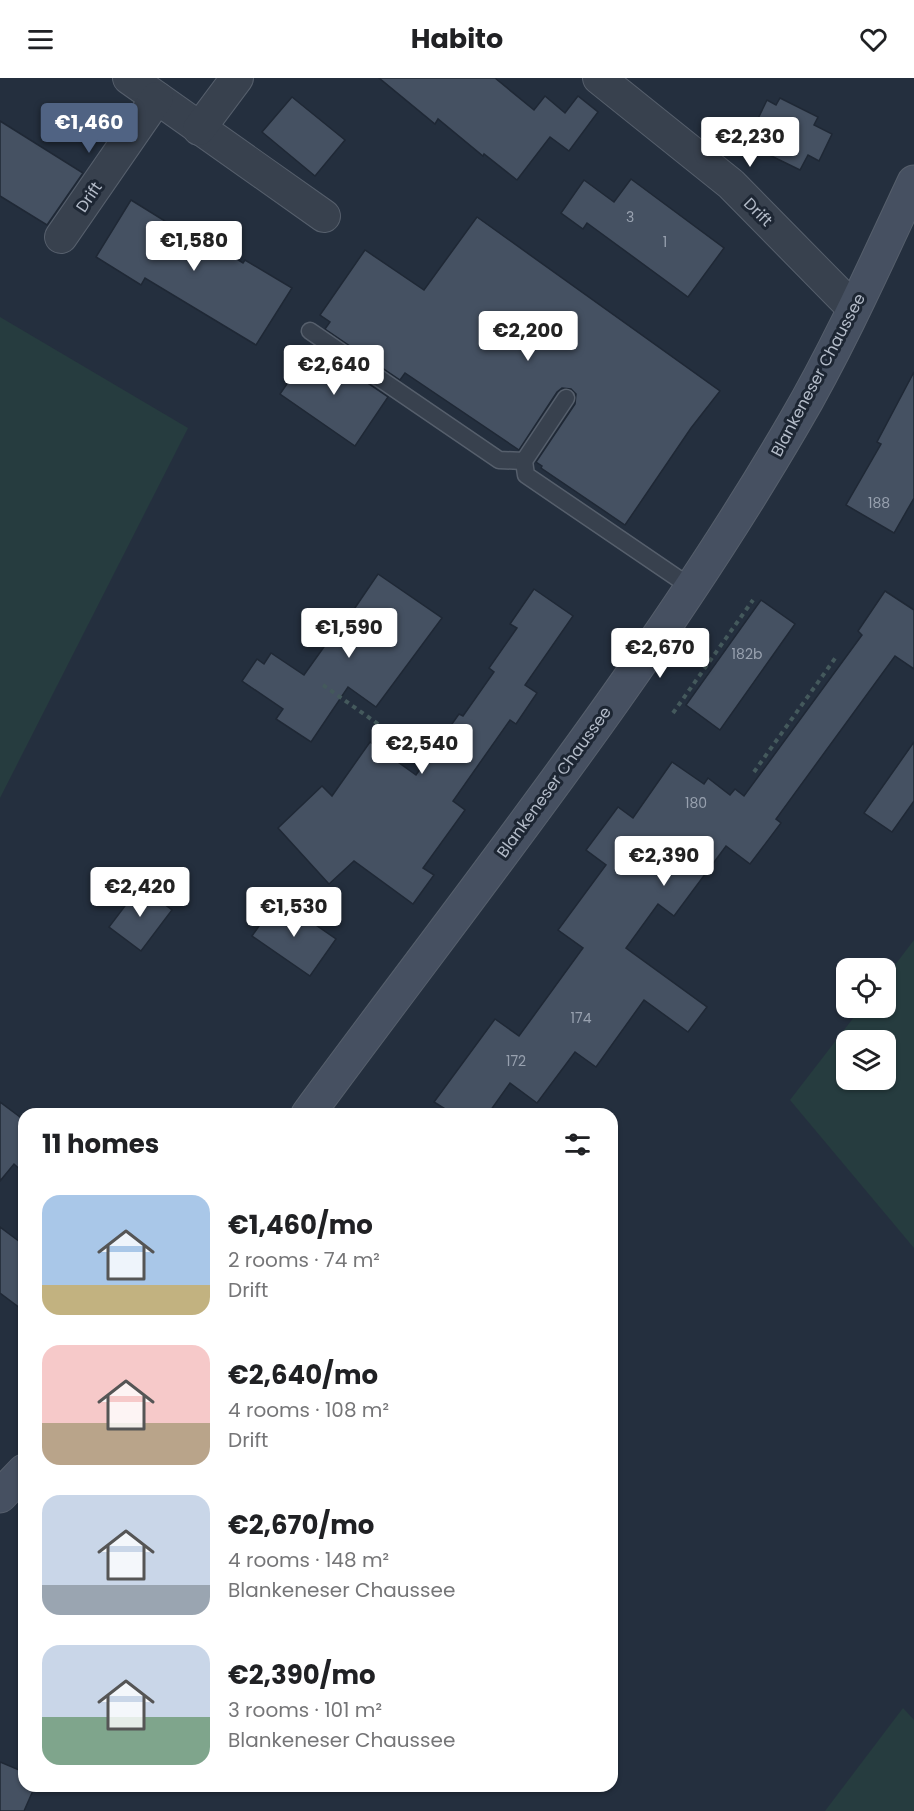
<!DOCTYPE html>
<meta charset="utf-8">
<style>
body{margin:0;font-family:Poppins,sans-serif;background:#f6f6f6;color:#202124;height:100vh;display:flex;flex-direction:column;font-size:22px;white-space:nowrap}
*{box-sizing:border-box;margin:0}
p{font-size:20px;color:#757577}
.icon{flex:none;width:33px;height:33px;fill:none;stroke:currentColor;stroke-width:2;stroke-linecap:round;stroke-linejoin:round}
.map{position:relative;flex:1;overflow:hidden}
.side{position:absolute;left:18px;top:1030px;width:600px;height:684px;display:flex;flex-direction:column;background:#fff;border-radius:18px;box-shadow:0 2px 4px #0004}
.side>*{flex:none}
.buttons{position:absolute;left:836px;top:880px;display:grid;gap:12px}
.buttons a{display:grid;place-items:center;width:60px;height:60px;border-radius:12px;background:#fff;box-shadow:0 2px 4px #0004;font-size:30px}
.price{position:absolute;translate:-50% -51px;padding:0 14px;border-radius:6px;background:#fff;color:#222;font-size:20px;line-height:39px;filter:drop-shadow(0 2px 3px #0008)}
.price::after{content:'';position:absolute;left:50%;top:36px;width:18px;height:14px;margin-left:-9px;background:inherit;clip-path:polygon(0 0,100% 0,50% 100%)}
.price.current{background:#506383;color:#fff}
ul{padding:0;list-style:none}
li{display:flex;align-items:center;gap:18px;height:150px;padding:0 24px}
li span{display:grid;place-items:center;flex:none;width:168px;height:120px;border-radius:18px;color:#555}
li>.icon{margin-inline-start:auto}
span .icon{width:72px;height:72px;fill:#fffc;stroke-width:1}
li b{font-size:26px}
h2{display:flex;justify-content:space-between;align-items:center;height:72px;padding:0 24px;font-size:26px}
header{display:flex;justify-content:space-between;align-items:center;height:78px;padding:0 24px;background:#fff;font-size:27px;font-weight:700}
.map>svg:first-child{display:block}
.green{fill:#263c3f;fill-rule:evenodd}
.building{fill:#455162;stroke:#1f2835;stroke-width:1.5}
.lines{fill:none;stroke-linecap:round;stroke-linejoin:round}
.service-casing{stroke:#565f6c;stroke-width:19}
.minor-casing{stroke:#565f6c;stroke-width:34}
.secondary-casing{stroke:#565f6c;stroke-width:35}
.path{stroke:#44595c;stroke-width:4;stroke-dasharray:4.5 4.5;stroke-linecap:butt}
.service{stroke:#38414e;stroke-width:16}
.minor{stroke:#38414e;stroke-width:32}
.secondary{stroke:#465061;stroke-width:33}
.labels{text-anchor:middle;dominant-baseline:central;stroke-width:6;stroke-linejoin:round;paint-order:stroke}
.number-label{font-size:14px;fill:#98a1af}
.street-label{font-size:16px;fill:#b4bcc9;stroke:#1d2633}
</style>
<header><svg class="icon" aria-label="menu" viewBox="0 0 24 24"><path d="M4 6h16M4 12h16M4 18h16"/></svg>Habito<svg class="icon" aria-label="heart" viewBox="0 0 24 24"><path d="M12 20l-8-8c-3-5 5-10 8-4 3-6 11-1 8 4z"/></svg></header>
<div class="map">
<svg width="914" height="1733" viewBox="0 0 914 1733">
<rect width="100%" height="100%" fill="#242f3e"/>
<g class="green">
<path d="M0,239l188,111 -188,370z"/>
<path d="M914,862v308l-124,-148 71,-92h24v-30zM846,963h39v39h-39z"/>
<path d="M903,1630l11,12v91h-89z"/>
</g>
<g class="building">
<path d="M379,0h116l39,32 11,-14 20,17 13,-17 20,16 -29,39 -19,-14 -33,43 -33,-26 -1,2 -45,-37 -3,5z"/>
<path d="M292,19l53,43 -30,36 -53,-44z"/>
<path d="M780,20l38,19 -4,8 18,9 -13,27 -11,-6 -8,15 -45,-22 8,-15 -10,-4 14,-29 9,5z"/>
<path d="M0,43l83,52 -36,52 -47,-29z"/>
<path d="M631,101l93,69 -36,49 -101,-74 -4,6 -22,-16 23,-33 30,22z"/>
<path d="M131,122l45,28 3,-5 64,40 2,-3 47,28 -36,57 -111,-67 -4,7 -45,-28z"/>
<path d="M477,139l243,174 -29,37 -66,97 -84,-57 1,-2 -6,-4 39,-58 1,-10 -5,-5 -9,-1 -5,4 -38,58 -114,-77 -5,7 -75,-51 5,-7 -10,-7 45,-65 59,40z"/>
<path d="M313,268l75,51 -33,49 -75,-52z"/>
<path d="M914,294v126l-20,35 -48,-28 35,-61 -4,-2z"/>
<path d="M378,496l64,44 -66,89 -28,-20 -37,55 -35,-23 7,-10 -41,-28 15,-22 7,5 7,-11 33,22 37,-52 3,1z"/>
<path d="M534,511l39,27 -48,69 12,8 -21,31 -6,-4 -57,81 12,9 -42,58 11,7 -21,29 -59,-43 -25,23 -51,-56 44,-42 10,10 38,-54 46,33 43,-61 4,2 31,-44 -5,-4 28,-40 -7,-4z"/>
<path d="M885,513l29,19v59l-19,-13 -119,163 5,4 -31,41 -24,-18 -52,70 -16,-12 -32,44 81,59 -19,25 -44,-32 -48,67 -21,-15 -38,51 -27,-20 -22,31h-35l-19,-12 61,-83 24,17 64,-88 -25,-18 48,-65 -20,-15 32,-43 15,11 39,-56 32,22 4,-6 22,17 5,-6 9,7 118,-161 -4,-4z"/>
<path d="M761,522l34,24 -75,106 -34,-25z"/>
<path d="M914,664v59l-22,31 -28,-19z"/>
<path d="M140,808l32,24 -31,41 -32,-24z"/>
<path d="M278,821l58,40 -26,37 -58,-40z"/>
<path d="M0,1024l24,18v53l-10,-9 -14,17z"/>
<path d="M0,1149l24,18v66l-24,-18z"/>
<path d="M0,1684l24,10v14h11l-11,25h-24z"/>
</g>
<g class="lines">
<g class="service-casing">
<g id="service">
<path d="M310,253l189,129 25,1"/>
<path d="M566,320l-42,63 2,14 166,113"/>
</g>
</g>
<g class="minor-casing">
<g id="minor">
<path d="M129,0l195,138"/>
<path d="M599,0l132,106 123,125"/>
<path d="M199,51l38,-51"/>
<path d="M61,159l96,-139"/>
</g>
</g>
<g class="secondary-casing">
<g id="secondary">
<path d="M308,1036c167,-227 344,-447 486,-691 45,-77 82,-160 120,-241"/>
<path d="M0,1418l24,-25"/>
</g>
</g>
<g class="path">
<path d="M323,607l79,56"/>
<path d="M673,635l80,-113"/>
<path d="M754,694l82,-115"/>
</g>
<use href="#service" class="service"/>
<use href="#minor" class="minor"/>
<use href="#secondary" class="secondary"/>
</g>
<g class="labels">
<g class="number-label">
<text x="630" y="139">3</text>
<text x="665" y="164">1</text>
<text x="879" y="425">188</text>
<text x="747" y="576">182b</text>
<text x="696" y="725">180</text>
<text x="581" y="940">174</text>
<text x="516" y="983">172</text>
</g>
<g class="street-label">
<text transform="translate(89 119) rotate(-56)">Drift</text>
<text transform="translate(758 134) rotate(45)">Drift</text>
<text transform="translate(818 297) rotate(-62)">Blankeneser Chaussee</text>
<text transform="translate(554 704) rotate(-54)">Blankeneser Chaussee</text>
</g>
</g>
</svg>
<div class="buttons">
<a><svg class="icon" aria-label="locate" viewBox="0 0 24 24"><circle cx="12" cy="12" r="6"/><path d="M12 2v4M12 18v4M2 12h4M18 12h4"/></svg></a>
<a><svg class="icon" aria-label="layers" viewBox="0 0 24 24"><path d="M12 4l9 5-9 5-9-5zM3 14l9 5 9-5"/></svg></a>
</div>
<b class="price current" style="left:89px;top:76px">€1,460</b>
<b class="price" style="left:750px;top:90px">€2,230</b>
<b class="price" style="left:194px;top:194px">€1,580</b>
<b class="price" style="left:528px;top:284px">€2,200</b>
<b class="price" style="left:334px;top:318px">€2,640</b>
<b class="price" style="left:349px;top:581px">€1,590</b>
<b class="price" style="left:660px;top:601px">€2,670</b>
<b class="price" style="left:422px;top:697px">€2,540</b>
<b class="price" style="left:664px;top:809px">€2,390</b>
<b class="price" style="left:140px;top:840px">€2,420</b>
<b class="price" style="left:294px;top:860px">€1,530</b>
<section class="side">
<h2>11 homes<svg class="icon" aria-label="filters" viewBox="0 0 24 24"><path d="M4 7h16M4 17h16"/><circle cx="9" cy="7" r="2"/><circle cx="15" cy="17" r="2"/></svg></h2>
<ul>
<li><span style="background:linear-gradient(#a9c7e8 75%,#c2b280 0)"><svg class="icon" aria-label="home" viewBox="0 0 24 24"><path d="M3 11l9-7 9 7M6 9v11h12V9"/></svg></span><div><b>€1,460/mo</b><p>2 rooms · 74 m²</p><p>Drift</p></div></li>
<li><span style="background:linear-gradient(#f6c9c9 65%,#b9a48a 0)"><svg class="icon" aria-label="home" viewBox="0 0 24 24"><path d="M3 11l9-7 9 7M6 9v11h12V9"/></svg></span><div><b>€2,640/mo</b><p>4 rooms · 108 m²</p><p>Drift</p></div></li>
<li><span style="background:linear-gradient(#c9d6e8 75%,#9aa5b1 0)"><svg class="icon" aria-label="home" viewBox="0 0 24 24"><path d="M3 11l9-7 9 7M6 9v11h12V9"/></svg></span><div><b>€2,670/mo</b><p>4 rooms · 148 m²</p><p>Blankeneser Chaussee</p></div></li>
<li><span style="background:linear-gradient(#c9d6e8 60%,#7fa58c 0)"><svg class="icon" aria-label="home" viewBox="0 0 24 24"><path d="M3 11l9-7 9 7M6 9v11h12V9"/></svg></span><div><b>€2,390/mo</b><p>3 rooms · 101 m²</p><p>Blankeneser Chaussee</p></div></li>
</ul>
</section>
</div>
